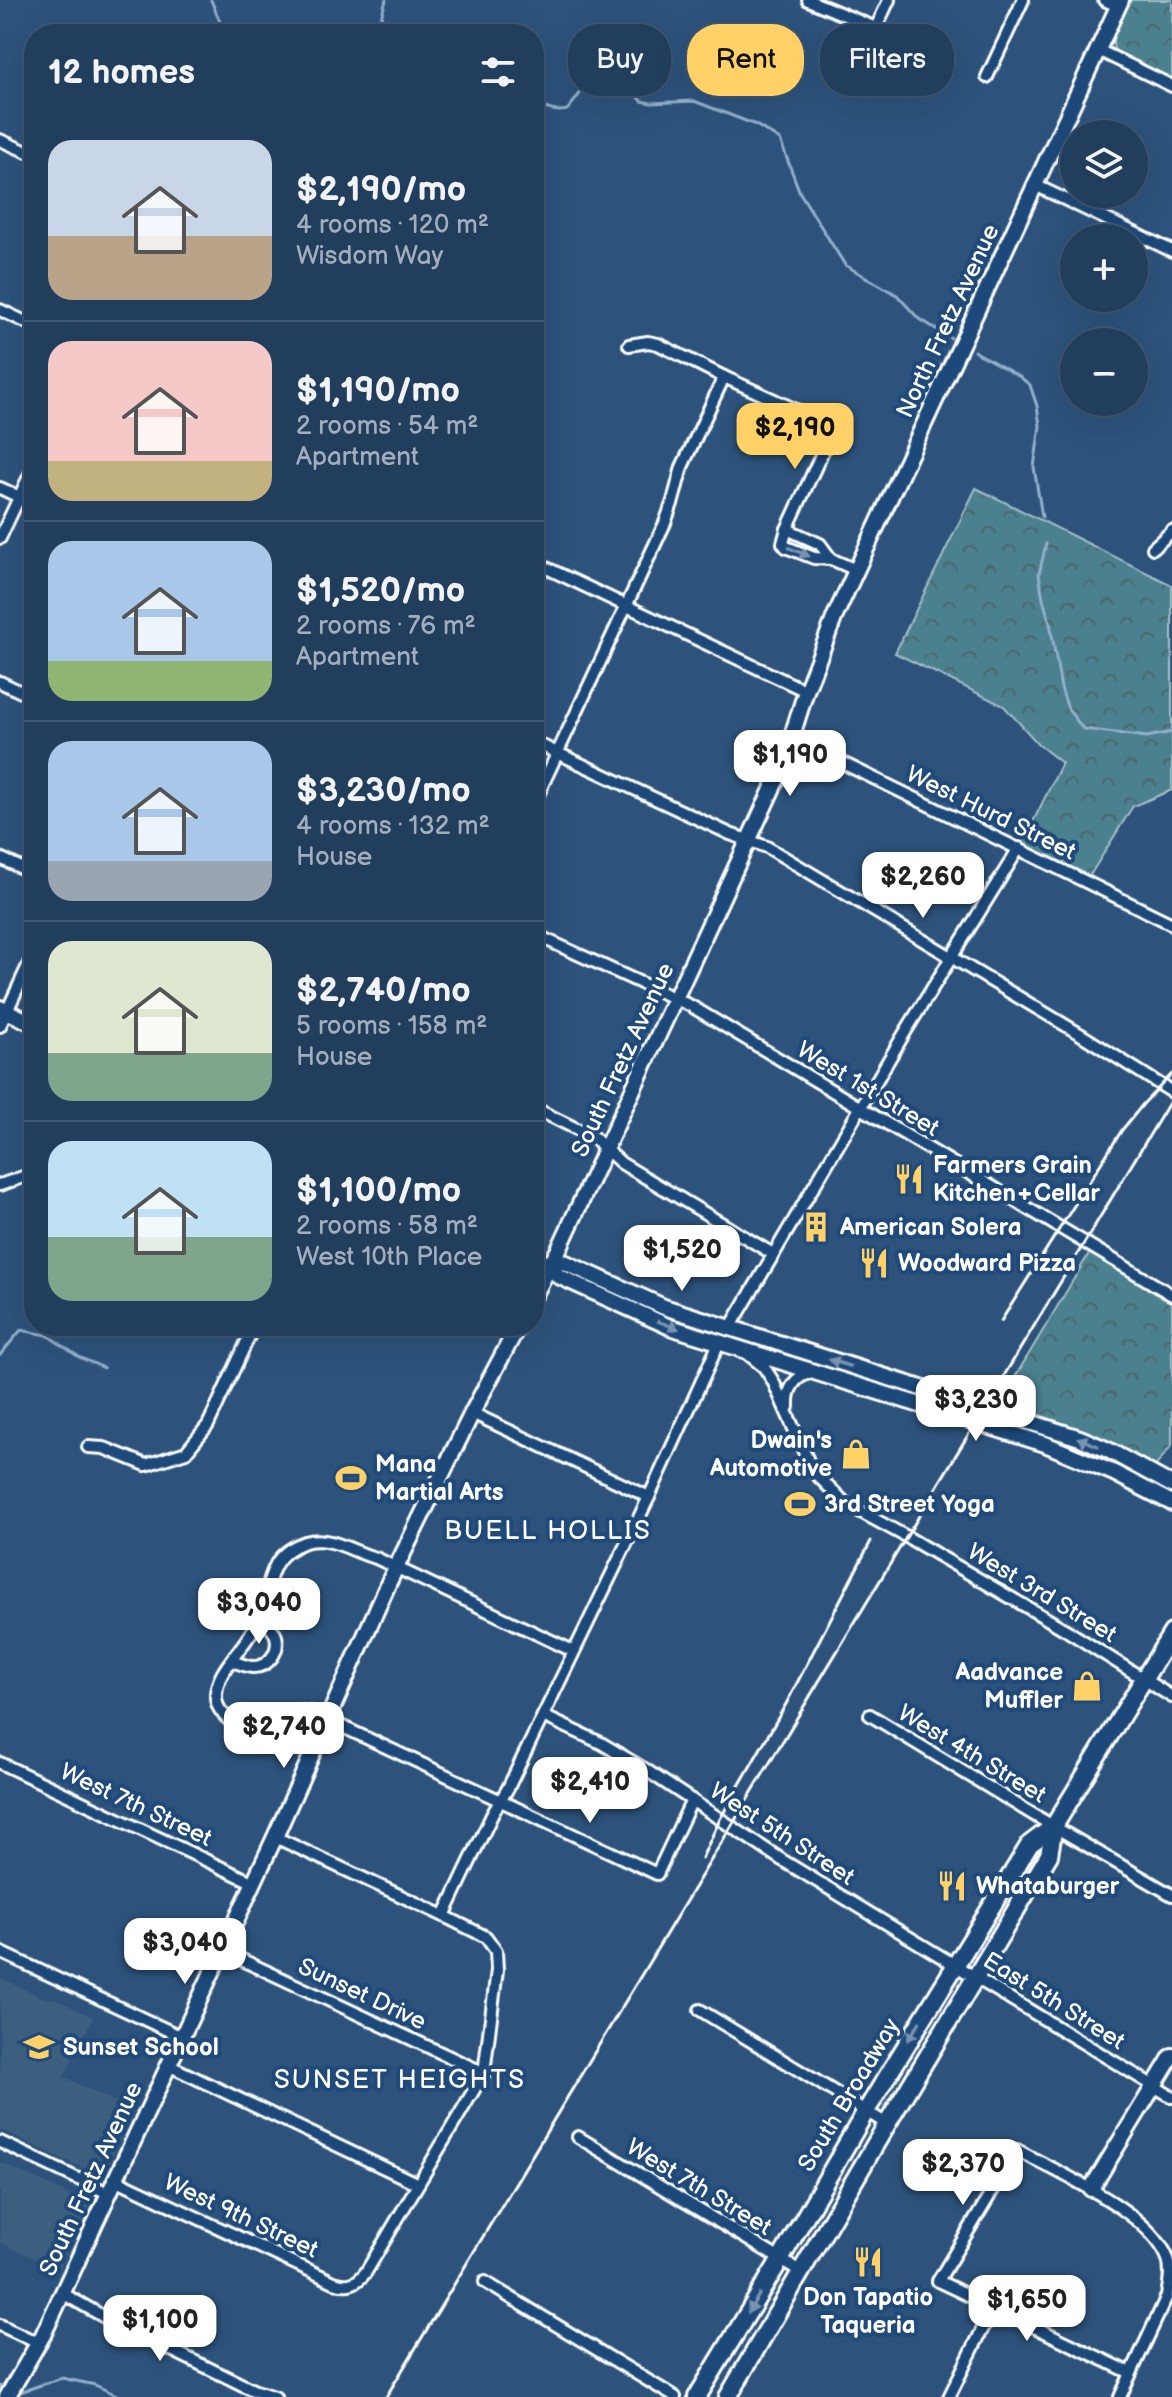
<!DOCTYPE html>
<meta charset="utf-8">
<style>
body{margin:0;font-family:"Balsamiq Sans",sans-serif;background:#2a4563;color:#f1f3f6;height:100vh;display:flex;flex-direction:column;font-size:30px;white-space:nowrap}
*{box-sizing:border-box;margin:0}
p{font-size:26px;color:#a2aebc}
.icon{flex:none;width:44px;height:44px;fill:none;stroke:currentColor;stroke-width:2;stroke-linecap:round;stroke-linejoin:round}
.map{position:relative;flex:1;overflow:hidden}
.side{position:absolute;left:24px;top:24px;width:520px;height:1312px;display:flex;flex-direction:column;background:#223e5d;border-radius:32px;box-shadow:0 8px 32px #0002,0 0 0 2px #3f5772}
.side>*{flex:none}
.banner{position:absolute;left:568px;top:24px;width:484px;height:72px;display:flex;gap:16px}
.tools{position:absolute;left:1060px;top:120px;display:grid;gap:16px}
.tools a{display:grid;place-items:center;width:88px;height:88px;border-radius:50%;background:#223e5d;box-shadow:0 8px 32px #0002,0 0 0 2px #3f5772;font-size:40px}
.price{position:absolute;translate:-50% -68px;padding:0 18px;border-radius:16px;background:#fff;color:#222;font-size:26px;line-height:52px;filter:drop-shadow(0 2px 4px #0008)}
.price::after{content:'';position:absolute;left:50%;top:48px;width:24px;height:18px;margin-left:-12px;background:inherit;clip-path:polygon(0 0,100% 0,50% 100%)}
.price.selected{background:#ffd166;color:#111}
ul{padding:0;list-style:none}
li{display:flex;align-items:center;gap:24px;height:200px;padding:0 24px}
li+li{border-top:2px solid #3f5772}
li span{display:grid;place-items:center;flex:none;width:224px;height:160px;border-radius:24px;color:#555}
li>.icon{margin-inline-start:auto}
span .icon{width:96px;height:96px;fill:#fffc;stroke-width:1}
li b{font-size:34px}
h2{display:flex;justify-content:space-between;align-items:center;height:96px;padding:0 24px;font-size:34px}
.chip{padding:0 28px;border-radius:32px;background:#223e5d;box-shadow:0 8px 32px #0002,0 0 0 2px #3f5772;font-size:28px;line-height:72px}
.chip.selected{background:#ffd166;color:#111}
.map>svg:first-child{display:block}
.built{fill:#3e5e7f}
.park{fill:url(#park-crowns);stroke:#a5c0c6;stroke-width:2}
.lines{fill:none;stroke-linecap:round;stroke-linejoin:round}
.stream{stroke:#93b0cb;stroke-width:3}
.street-casing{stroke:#fff;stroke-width:16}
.secondary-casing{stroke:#fff;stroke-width:20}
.primary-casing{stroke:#fff;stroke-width:22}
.street{stroke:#1f4a7a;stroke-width:10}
.secondary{stroke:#1f4a7a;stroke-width:14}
.primary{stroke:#1f4a7a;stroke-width:16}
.rail{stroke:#fff;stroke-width:3}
.oneway{fill:#7992af}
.labels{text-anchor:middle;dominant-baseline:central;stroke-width:8;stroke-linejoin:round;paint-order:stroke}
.street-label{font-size:24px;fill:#fff;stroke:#1f4a7a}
.poi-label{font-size:24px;font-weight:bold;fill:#fff;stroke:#1f4a7a;text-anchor:start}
.neighbourhood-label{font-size:26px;letter-spacing:2px;fill:#fff;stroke:#1f4a7a}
</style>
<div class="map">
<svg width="1172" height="2397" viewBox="0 0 1172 2397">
<defs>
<pattern id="park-crowns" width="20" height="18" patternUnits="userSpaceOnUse" patternTransform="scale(2)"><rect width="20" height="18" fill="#4b808e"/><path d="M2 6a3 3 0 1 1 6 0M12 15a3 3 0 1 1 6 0" fill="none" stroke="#4c666d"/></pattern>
</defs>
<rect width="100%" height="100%" fill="#2d537c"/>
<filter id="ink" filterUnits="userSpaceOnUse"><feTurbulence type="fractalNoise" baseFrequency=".0125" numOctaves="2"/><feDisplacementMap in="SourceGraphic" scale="16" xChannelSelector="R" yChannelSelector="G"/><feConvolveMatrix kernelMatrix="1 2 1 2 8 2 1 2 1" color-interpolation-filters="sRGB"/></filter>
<g filter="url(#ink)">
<g class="built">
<path d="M0,1978l44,20 11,1 38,18 -29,60 70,34 -32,66 -102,-48z"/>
<path d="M0,2162l90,43 -31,65 -59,-28z"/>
</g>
<g class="park">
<path d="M1129,0h43v81l-58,-31 -2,-14z"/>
<path d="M976,488l196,97v205l-39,16 -44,71 -67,-33 40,-81 -23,-18 -35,-39 -109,-53z"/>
<path d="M1090,1252l82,50v143l-17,22c-53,-32 -97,-47 -155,-65z"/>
</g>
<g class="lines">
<g class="stream">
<path d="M211,0l14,34"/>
<path d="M376,34l10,-34"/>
<path d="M534,101c10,8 20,12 33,9 19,-20 25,-50 60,-30l5,12 10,9 9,2 43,-2 62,24 24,15 20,53 45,72 52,30 21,23 33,20"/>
<path d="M974,351l46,26 10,8 7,21 3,20 -6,41 8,50"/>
<path d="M1046,544l-7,30 4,25 7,24 11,65 7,21 15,20 64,8 25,-5"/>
<path d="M0,1355l21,-25 26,5 32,22 25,11"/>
<path d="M0,2386l2,1"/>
<path d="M20,2392l42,-14 33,7 26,12"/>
</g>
<g class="street-casing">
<g id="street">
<path d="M808,0l68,28 13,-28"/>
<path d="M1104,0l14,6"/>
<path d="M1098,50l74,36"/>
<path d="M987,77l36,-77"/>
<path d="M0,140l34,15"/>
<path d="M1035,185l137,66"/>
<path d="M0,310l34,16"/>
<path d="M724,377l110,50 -47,102 -4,14 3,4 28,11 17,1 25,11"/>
<path d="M0,488l34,16"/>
<path d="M787,529l33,15 11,15"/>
<path d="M0,538l34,-72"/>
<path d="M1153,548l19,-17"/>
<path d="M534,562l272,129"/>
<path d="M0,682l34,16"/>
<path d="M791,741l25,9 356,174"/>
<path d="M534,742l196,92 37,13 313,187 92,58"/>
<path d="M534,803l131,-280 8,-22 9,-34 42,-90 -66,-33 -10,-2 -19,3"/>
<path d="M0,858l34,16"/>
<path d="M534,934l157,72 481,289"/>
<path d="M0,1026l34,-73"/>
<path d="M534,1108l59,29 28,26 152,91"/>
<path d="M0,1185l34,-12"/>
<path d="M730,1328l174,-294 115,-186"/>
<path d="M748,1354l16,13 9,14 39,89 34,34 61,33 159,93 106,67"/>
<path d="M788,1407c-1,-18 6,-30 24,-35"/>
<path d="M472,1413l177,84"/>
<path d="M88,1447l16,1 42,17 40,-13 22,-27 46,-99"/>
<path d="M573,1651l-197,-93c-24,-6 -45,-23 -71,-16 -11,4 -23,11 -29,22 -10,18 -11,40 -19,58 -11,26 -42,48 -41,75 0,10 8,20 16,25 27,19 46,-18 81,-9l344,161 35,-74"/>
<path d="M232,1661c6,2 13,5 20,6 16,1 28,-15 24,-31 -3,-8 -11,-15 -17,-21"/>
<path d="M870,1715l164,100 138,80"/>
<path d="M543,1716l58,27 42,25 139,92 390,237"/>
<path d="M0,1763l254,120"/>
<path d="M275,1837l169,79"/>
<path d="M223,1951l261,122"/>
<path d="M0,1952l182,85"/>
<path d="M700,2010l187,114"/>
<path d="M168,2065l250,119"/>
<path d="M578,2137l222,134"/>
<path d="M0,2142l108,51"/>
<path d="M115,2179l219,103c14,5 23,2 32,-10l118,-199 13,-103 -1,-19 -10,-14 -42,-21 49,-103 15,-25 141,-291 70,-154"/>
<path d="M485,2282l190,115"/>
<path d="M62,2293l44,25 147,72 22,7"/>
<path d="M0,2325l38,18"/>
<path d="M949,2397l44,-89"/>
<path d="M1120,2397l47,-101c2,-12 5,-26 1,-37 -18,-47 -109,-86 -151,-109l-79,131 193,92"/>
</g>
</g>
<g class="secondary-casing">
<g id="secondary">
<path d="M0,1008l34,16"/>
<path d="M534,1258l16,7 8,11 112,51 375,117 69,29 58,30"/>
<path d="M550,1265l14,-3 100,45 416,131 28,12 64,35"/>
<path d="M534,1296l25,-47 223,-481 24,-77 29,-75 286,-616"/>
<path d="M1091,2189l81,-133"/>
<path d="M7,2397l36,-62 232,-498 114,-255 83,-169 46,-87"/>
</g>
</g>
<g class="primary-casing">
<g id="primary">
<path d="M697,2397l83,-137 86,-149 164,-267 24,-18"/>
<path d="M728,2397l159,-273 162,-269 5,-29 118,-193"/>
</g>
</g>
<use href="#street" class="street"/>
<use href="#secondary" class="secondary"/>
<use href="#primary" class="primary"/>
<g class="rail">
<path d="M1001,1321l121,-191 22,-27 28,-29"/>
<path d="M702,1858l18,-39 66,-115 85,-163"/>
<path d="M386,2397l786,-1299"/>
</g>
</g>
<defs><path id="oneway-solid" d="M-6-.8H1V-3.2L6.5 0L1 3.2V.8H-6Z" transform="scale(2)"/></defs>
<g class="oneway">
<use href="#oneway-solid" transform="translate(799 552) rotate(23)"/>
<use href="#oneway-solid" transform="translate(668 1325) rotate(21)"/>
<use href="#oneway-solid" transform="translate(840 1363) rotate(-162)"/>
<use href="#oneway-solid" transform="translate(1088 1442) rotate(-158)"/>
<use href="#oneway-solid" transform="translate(914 2031) rotate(122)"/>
<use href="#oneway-solid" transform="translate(754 2303) rotate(121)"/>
</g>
</g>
<defs>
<g id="restaurant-bare" transform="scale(2.4)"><path d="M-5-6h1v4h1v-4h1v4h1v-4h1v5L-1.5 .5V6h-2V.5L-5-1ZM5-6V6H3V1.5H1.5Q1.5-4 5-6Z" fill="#ffd166" stroke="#1f4a7a" stroke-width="2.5" paint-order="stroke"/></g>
<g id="building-bare" transform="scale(2.4)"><path d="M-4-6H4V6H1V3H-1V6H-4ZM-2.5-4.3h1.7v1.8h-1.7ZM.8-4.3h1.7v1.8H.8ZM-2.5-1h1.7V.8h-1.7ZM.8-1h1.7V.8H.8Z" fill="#ffd166" stroke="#1f4a7a" stroke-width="2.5" paint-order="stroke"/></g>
<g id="shop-bare" transform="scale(2.4)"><path d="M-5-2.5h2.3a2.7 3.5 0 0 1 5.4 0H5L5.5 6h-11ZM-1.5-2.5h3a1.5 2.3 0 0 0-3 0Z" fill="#ffd166" stroke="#1f4a7a" stroke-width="2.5" paint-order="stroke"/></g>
<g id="stadium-bare" transform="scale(2.4)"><path d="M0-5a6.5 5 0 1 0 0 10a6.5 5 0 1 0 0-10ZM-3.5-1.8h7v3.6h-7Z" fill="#ffd166" stroke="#1f4a7a" stroke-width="2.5" paint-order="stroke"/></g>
<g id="school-bare" transform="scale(2.4)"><path d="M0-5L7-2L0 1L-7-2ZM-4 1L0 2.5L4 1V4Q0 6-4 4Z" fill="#ffd166" stroke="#1f4a7a" stroke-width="2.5" paint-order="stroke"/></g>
</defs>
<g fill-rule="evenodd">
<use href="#restaurant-bare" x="909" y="1179"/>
<use href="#building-bare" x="816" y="1227"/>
<use href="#restaurant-bare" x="874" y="1263"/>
<use href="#shop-bare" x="856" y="1454"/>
<use href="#stadium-bare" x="351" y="1478"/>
<use href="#stadium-bare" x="800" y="1504"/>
<use href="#shop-bare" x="1087" y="1686"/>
<use href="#restaurant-bare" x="952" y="1886"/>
<use href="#school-bare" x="39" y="2047"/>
<use href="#restaurant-bare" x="868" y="2262"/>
</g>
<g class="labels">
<g class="street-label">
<text transform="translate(948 321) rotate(-65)">North Fretz Avenue</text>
<text transform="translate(991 813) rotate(26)">West Hurd Street</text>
<text transform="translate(623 1060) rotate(-65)">South Fretz Avenue</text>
<text transform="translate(868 1089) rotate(31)">West 1st Street</text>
<text transform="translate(1042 1593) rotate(31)">West 3rd Street</text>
<text transform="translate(972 1754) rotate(31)">West 4th Street</text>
<text transform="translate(136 1805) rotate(25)">West 7th Street</text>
<text transform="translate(782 1834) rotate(33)">West 5th Street</text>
<text transform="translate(362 1994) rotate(25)">Sunset Drive</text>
<text transform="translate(1054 2001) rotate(32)">East 5th Street</text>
<text transform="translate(849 2095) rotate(-59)">South Broadway</text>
<text transform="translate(91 2179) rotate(-65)">South Fretz Avenue</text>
<text transform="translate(699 2187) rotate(31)">West 7th Street</text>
<text transform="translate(241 2216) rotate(25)">West 9th Street</text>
</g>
<g class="poi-label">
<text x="933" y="1165">Farmers Grain<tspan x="933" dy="28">Kitchen+Cellar</tspan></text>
<text x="840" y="1227">American Solera</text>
<text x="898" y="1263">Woodward Pizza</text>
<text x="832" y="1440" text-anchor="end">Dwain's<tspan x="832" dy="28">Automotive</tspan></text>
<text x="375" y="1464">Mana<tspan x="375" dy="28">Martial Arts</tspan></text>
<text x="824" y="1504">3rd Street Yoga</text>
<text x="1063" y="1672" text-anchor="end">Aadvance<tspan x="1063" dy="28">Muffler</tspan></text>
<text x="976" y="1886">Whataburger</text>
<text x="63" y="2047">Sunset School</text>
<text x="868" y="2297" text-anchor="middle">Don Tapatio<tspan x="868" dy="28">Taqueria</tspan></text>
</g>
<g class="neighbourhood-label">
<text x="548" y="1531">BUELL HOLLIS</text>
<text x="400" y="2080">SUNSET HEIGHTS</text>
</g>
</g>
</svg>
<div class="tools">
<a><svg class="icon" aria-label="layers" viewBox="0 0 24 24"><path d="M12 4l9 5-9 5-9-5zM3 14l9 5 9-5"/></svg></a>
<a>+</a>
<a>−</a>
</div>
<b class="price selected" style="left:795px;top:471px">$2,190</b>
<b class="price" style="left:790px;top:798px">$1,190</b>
<b class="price" style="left:923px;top:920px">$2,260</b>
<b class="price" style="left:682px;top:1293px">$1,520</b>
<b class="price" style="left:976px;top:1443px">$3,230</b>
<b class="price" style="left:259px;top:1646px">$3,040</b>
<b class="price" style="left:284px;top:1770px">$2,740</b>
<b class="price" style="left:590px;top:1825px">$2,410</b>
<b class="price" style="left:185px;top:1986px">$3,040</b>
<b class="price" style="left:963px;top:2207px">$2,370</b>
<b class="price" style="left:1027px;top:2343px">$1,650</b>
<b class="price" style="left:160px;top:2363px">$1,100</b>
<div class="banner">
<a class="chip">Buy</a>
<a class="chip selected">Rent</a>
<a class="chip">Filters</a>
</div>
<section class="side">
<h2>12 homes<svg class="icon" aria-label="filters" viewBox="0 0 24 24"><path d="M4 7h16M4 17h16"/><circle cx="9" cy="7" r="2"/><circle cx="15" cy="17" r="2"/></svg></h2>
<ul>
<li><span style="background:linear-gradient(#c9d6e8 60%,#b9a48a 0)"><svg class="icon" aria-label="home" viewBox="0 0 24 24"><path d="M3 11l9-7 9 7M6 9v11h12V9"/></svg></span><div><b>$2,190/mo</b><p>4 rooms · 120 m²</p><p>Wisdom Way</p></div></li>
<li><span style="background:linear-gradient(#f6c9c9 75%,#c2b280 0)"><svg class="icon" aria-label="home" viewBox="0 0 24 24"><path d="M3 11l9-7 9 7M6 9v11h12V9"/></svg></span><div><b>$1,190/mo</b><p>2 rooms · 54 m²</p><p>Apartment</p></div></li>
<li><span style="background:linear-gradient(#a9c7e8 75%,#8fb573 0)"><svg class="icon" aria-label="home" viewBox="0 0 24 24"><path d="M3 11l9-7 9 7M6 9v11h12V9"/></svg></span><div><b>$1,520/mo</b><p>2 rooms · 76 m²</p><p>Apartment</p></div></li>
<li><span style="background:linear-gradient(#a9c7e8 75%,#9aa5b1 0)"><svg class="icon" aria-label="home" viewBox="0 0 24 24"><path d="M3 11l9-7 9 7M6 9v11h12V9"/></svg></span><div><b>$3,230/mo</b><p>4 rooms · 132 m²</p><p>House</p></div></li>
<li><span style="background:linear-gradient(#dfe7d0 70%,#7fa58c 0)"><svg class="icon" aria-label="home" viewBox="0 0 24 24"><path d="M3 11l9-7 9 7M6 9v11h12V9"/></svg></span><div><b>$2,740/mo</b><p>5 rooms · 158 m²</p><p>House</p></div></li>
<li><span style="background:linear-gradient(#bfe0f5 60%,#7fa58c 0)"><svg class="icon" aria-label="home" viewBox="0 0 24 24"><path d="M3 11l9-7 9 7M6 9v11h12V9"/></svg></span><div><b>$1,100/mo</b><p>2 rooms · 58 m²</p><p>West 10th Place</p></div></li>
</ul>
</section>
</div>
